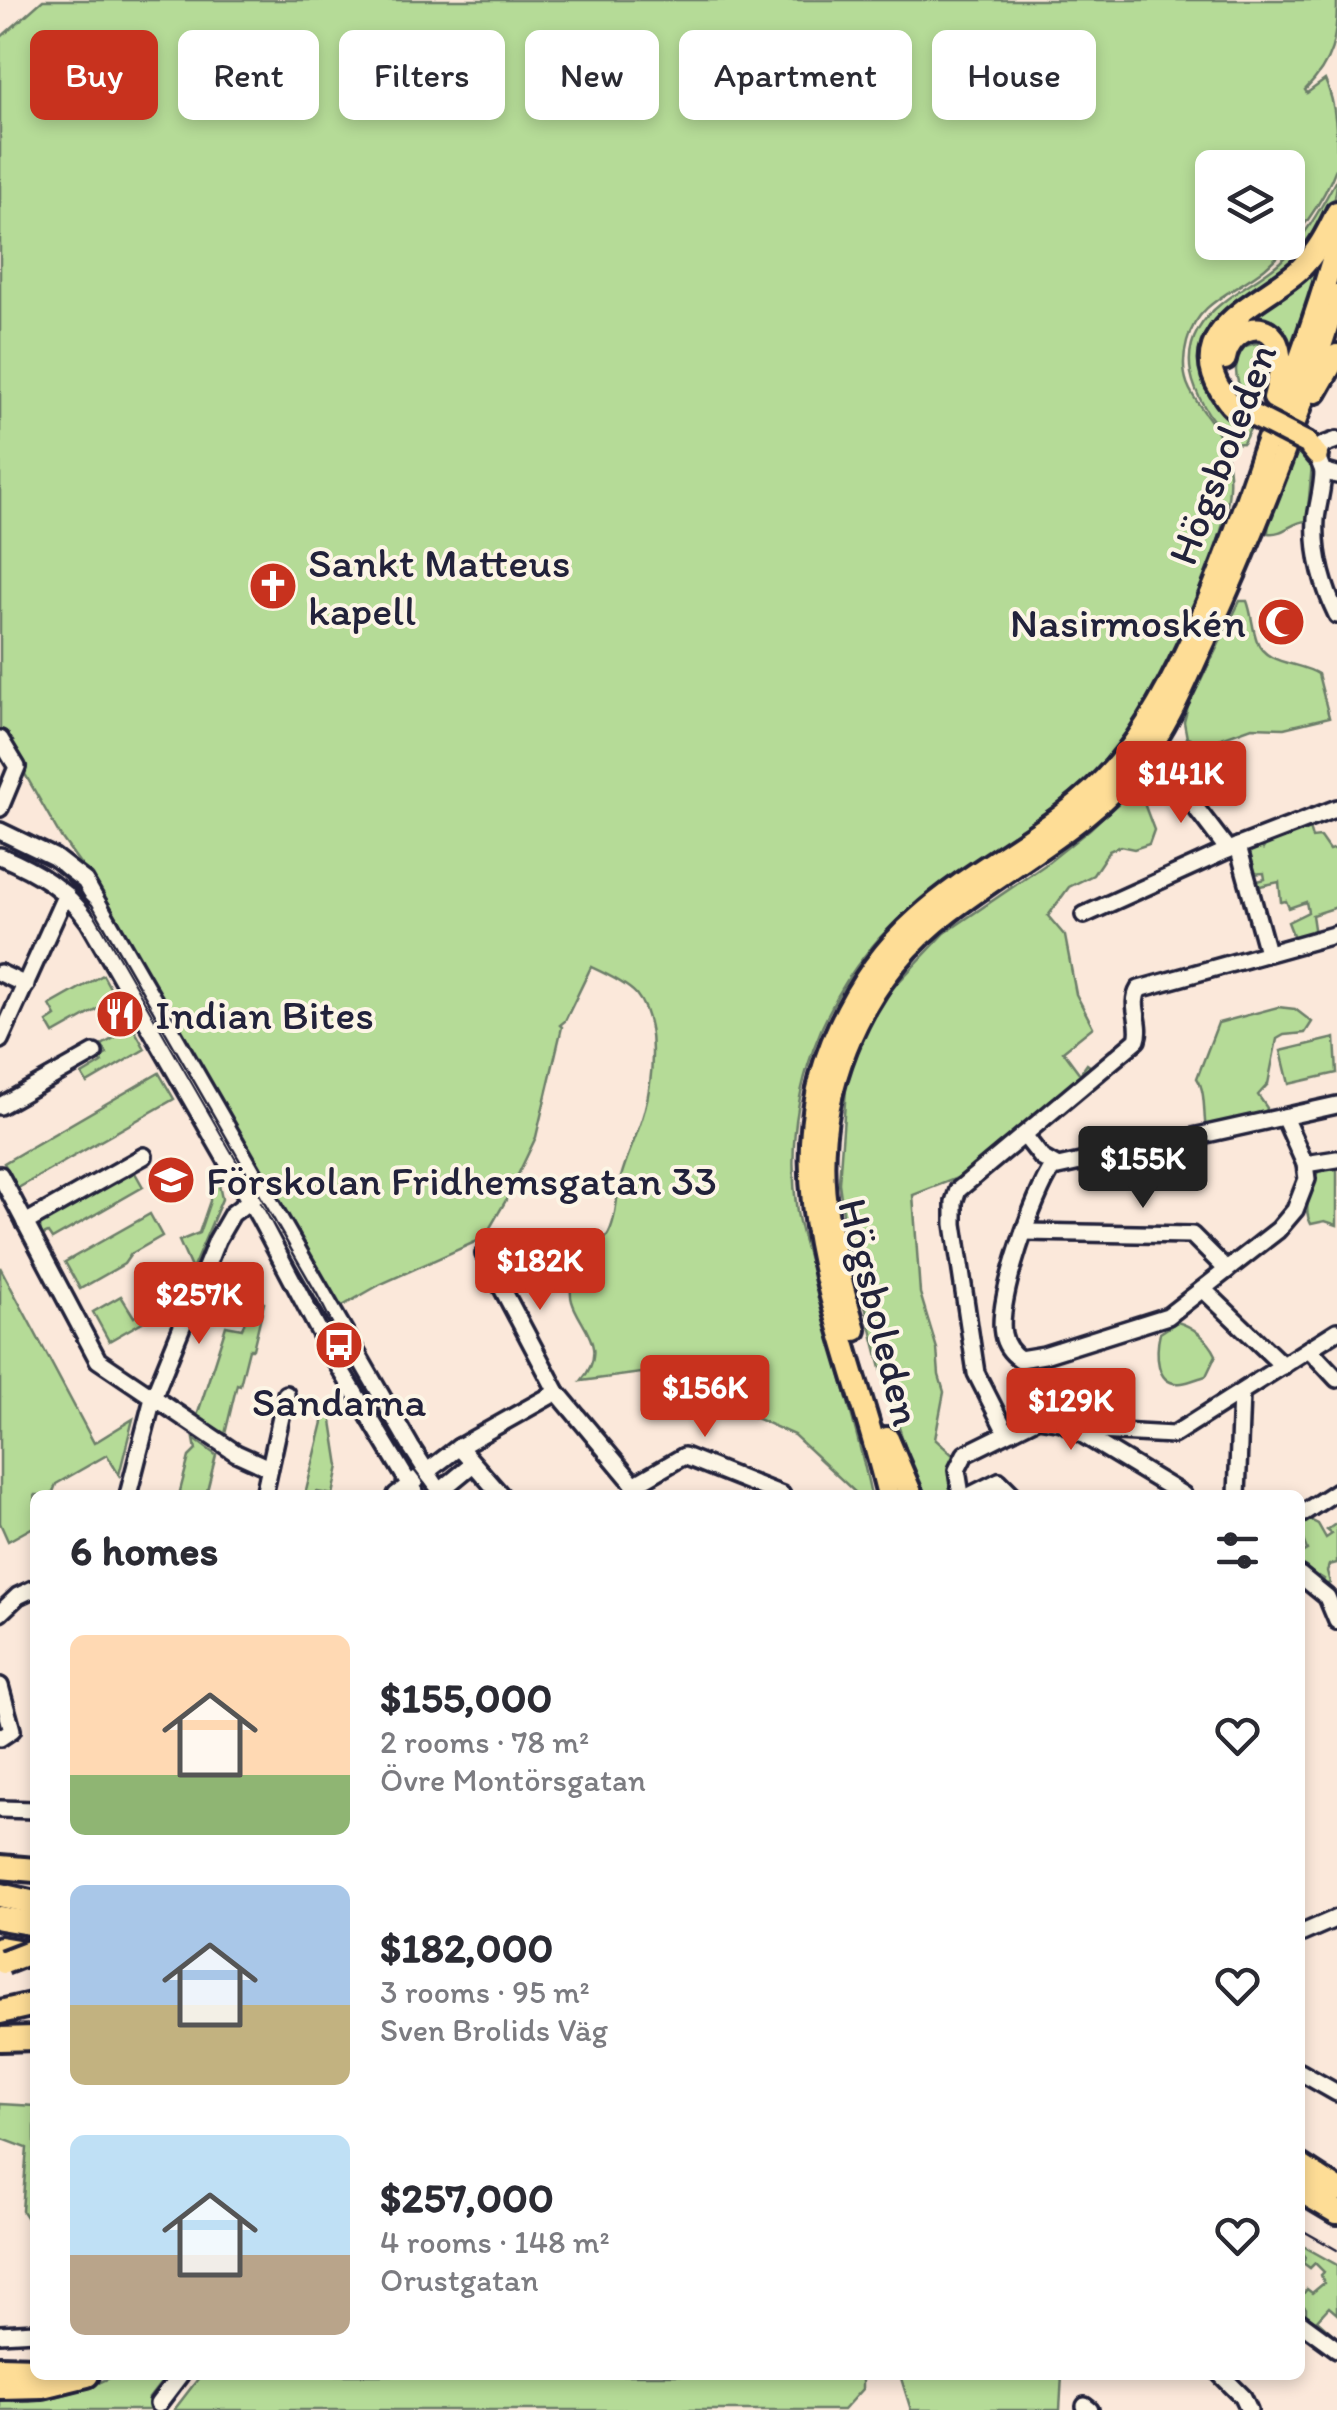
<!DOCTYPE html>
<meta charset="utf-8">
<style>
body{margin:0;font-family:Itim,sans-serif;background:#f7f7f7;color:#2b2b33;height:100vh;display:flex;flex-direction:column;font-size:38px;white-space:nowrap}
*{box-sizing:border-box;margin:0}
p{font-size:32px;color:#7c7c81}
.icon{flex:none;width:55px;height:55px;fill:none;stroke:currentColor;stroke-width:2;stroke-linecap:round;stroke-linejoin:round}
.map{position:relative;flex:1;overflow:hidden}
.panel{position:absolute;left:30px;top:1490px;width:1275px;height:890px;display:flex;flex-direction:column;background:#fff;border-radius:15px;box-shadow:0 5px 15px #0003}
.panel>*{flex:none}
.banner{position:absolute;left:30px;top:30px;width:1278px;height:90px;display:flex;gap:20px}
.controls{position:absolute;left:1195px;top:150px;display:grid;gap:20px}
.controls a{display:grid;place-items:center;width:110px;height:110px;border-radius:15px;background:#fff;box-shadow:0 5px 15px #0003;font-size:50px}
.price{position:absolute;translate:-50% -85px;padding:0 22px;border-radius:10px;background:#c8321e;color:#fff;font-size:32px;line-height:65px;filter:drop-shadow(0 2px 5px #0008)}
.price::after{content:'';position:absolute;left:50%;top:60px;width:30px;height:22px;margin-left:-15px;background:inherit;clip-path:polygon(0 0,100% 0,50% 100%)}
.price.active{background:#222;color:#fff}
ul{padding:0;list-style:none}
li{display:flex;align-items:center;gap:30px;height:250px;padding:0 40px}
li span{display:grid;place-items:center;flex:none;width:280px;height:200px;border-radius:15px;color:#555}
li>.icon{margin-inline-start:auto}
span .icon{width:120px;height:120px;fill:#fffc;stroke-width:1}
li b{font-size:42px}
h2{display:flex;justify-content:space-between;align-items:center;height:120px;padding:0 40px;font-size:42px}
.tag{padding:0 35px;border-radius:15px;background:#fff;box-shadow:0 5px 15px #0003;font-size:35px;line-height:90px}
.tag.active{background:#c8321e;color:#fff}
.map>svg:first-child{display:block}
.green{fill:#b5db97;stroke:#6c7e69;stroke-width:2.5;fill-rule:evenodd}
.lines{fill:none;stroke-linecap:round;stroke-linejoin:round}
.minor-casing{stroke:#22223b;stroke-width:22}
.major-casing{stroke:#22223b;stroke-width:28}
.highway-casing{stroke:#22223b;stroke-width:30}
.minor{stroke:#fcf5e5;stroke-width:15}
.major{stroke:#fedd96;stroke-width:20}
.highway{stroke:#fedd96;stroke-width:22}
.tram{stroke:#22223b;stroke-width:2.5}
.major-bridge-casing{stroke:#22223b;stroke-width:28;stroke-linecap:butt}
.highway-bridge-casing{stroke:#22223b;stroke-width:30;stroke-linecap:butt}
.major-bridge{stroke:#fedd96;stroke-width:20}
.highway-bridge{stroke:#fedd96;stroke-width:22}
.labels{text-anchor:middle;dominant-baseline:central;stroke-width:8;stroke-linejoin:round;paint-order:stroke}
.street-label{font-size:42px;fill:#22223b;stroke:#fcf5e5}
.poi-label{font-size:42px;fill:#22223b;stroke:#fcf5e5;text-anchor:start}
</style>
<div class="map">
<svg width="1337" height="2410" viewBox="0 0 1337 2410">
<rect width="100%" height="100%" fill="#fbe8da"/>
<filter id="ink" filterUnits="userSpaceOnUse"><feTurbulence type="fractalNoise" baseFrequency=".01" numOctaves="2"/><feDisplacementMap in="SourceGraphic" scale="20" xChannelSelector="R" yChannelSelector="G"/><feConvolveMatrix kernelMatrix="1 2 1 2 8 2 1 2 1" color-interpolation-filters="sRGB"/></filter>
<g filter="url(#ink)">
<g class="green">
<path d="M43,0h1294c0,39 -4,62 -32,90l2,3 18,-13c12,26 12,56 12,86 -14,37 -42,76 -72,102 -29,24 -67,32 -78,74 -15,55 28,68 38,107 3,12 5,27 4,39 -3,61 -65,188 -99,240 -53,83 -153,122 -225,185 -84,74 -124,189 -108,299 4,23 12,46 18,69 18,71 41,142 56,214h-13l-64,-60 -119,-53 -34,-9 -60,8c38,-44 -25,-65 -7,-103 7,-17 24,-27 33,-42 10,-16 9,-41 14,-59 6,-22 17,-43 23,-65 9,-32 15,-90 -8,-118 -10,-11 -32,-21 -45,-27l-26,54 -5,4 2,2 -26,110 -31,65 -21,36 -103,46 -44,25 -243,-426 -33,-46 -36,-63 2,-8 -8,-13 -4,3 -15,-26v-692zM1212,168h76v74h-76z"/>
<path d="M1337,178c0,72 -77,118 -126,161l27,80 13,8 -8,16 -11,1c-40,-45 -66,-97 -10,-141 18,-15 40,-25 58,-41 24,-23 41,-54 57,-84z"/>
<path d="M1330,240l-38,118 -38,-37 -14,-2z"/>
<path d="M1257,343l10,11 -4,35 -18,5c-12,-15 -12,-33 0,-48z"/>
<path d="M1298,451l14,13 -5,57c-16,1 -23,14 -39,12l1,-17z"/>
<path d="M1240,601h7c5,13 5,27 10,40 8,24 43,21 61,33l11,43 -45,11 -32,-1 -47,17 -18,-6 -3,-16 4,-15z"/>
<path d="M1136,785h7l4,7 -2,14 9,24 -5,14 -15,5 -14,-3 -11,5 -16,24 -24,12 -21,29 17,20 11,58 17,33 -30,24 17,23 7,-10 7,5 -129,106 -52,20 7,98 17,56 2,26 5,17 -9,47 20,18 -7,18 3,20h-30l-35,-107 -41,-161 -6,-44 8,-108 24,-52 21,-34 53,-56 100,-68 45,-36z"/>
<path d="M1308,825l4,13 8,-1 9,13 8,-2v59l-25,8 3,20 -23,6 1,-6 -5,-13 20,-10 -2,-10 -17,6 -3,-7 -5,1 -2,-20 -19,4 1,9 -3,1 -4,-14 11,-3 -1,-6 -13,1 -5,-20 2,-7 11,-4 4,6 6,-10z"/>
<path d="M103,975l13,24 -62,35 -7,-12 9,-6 -6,-11z"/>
<path d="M1278,1007l17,2 17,13 -7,11 -21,2 -7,4 -9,45 -10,11 9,13 -2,7 -59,14c-3,-17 0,-37 -9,-51l21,-55z"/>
<path d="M133,1027l12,22 -58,34 -5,-8 20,-12 -2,-5 7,-4 -5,-9z"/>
<path d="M1335,1038l2,35 -48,11 -8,-33z"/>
<path d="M159,1073l15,26 -156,89 -14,-25z"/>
<path d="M1337,1163v62l-12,-4 -14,3c-8,-12 -2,-45 10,-55 5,-4 10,-5 16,-6z"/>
<path d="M134,1171l9,16 -91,52 -4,-6 -7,3 -1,-12z"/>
<path d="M218,1180l4,19 -30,71 -13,-29 20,-8 11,-32v-16z"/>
<path d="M150,1214l12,22 -31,18 -7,10 -44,25 -15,-27z"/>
<path d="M0,1267l94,176 39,-24 -14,56 -12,-20 -51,29 -4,11h-17v31l-27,15 -8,-18z"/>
<path d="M121,1296l13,21 20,-11 4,7 -49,28 -16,-29z"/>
<path d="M253,1298l11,5 -11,46h-4l-9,36 -3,-1 -12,50 -28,-18 29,-90 16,3z"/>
<path d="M1177,1322c16,4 32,18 39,33l-10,21c-8,2 -16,6 -24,7 -28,4 -26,-33 -22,-50z"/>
<path d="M1054,1387l27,1 3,4v27c-15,4 -35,-8 -39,-23z"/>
<path d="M327,1406l3,2 9,58 -6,29 -16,-3 -2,3h-10z"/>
<path d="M194,1439l22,16 -10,40h-27l10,-38 7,-7z"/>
<path d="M1304,1517l14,7 8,14 6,-4 -5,-4 10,-7v40l-8,2 -2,6 3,12 -9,4 3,-8 -5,-3 -4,6 -15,-12v-16l7,-4 -7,-18v-13z"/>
<path d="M0,2104l35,2v125l-13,-20 5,-63 -27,-10z"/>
<path d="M1303,2246l34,19v49l-8,-7 -12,13 17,15 -3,3 -25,-21v-9l-6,-5v-5l7,-9 5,4 12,-10 -3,-8 3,-3 -9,-9 -5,5 -7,-5 2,-7 -5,-7z"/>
<path d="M116,2375h51l-18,23 15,12h-164v-10c41,5 80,-8 116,-25z"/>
<path d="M201,2375h661v14l-19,21h-669z"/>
<path d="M900,2375h162l-2,35h-149z"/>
</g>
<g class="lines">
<g class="minor-casing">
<g id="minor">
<path d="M1337,440l-14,5 -6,11 6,15 14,4"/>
<path d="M1323,471c0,16 -5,32 -7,48 -2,33 7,67 21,96"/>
<path d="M0,739l17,28 -17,41"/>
<path d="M1170,774l58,76"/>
<path d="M0,831l54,26 31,24 326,566 31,48"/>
<path d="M1238,846l29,106"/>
<path d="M0,856c38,16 65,32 89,66l170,295 70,133 87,145"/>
<path d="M1084,915l144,-65 109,-42"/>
<path d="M0,973l26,12"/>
<path d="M0,1040l66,-146"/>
<path d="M0,1106l94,-53"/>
<path d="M1024,1135l18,23 16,9 279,-62"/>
<path d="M1305,1164l32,-5"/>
<path d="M1053,1167c-19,27 -57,134 -50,167 2,11 8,19 17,25l24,-4 124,-39 110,-86 17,-20 12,-31 -2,-15 -21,-47"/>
<path d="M0,1175l98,185 138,93 33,15"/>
<path d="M25,1223l119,-67"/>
<path d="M1025,1232l167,3 35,35"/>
<path d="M484,1254l73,138 86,103"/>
<path d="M1203,1289l80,77"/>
<path d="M1309,1349l28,30"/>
<path d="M1006,1432l-30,-59 -22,-149v-22l4,-12 179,-150c6,-17 -8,-35 2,-51l198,-55"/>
<path d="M1083,1434l17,-3 73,4 164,-104"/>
<path d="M459,1447l42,48"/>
<path d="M634,1485l50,-29 98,39"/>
<path d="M439,1492l34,-28"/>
<path d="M128,1495l25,-97 64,-158 15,-26 24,-18"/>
<path d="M264,1495l22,-101"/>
<path d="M396,1495l63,-48 98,-55"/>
<path d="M961,1495l-4,-25 8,-16 73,-36 24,4 121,73"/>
<path d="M971,1495l28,-14 14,14"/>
<path d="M1237,1495l4,-101"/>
<path d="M1300,1515l37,-24"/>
<path d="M1300,1575l27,22 10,24"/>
<path d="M0,1613l18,-17 17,-8"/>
<path d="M0,1686l12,44 -12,8"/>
<path d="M0,1809l35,1"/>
<path d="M1300,1934l37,-16"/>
<path d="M1300,2072l37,21"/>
<path d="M1300,2322l37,27"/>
<path d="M0,2334l35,-2"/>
<path d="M1221,2375l22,22 6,13"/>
<path d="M158,2404l22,-29"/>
<path d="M1085,2406l5,4"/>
</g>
</g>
<g class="major-casing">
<g id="major">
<path d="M1225,359c5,-31 45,-45 54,-10 4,16 -1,33 -5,49"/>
<path d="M1316,392l21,-37"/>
<path d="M1250,414c-15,-2 -21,-10 -29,-23 -39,-62 43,-89 78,-121 18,-17 28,-37 38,-58"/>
<path d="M1307,443l10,12"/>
<path d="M855,1330c-11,-36 -21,-73 -27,-111 -20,-116 28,-237 122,-308 67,-51 142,-87 194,-155 26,-34 42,-76 60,-114 52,-112 98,-229 133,-347"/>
<path d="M888,1495c-36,-153 -122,-313 -49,-468 19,-41 45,-79 79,-109 61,-56 142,-87 197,-151 65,-75 115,-218 147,-312 6,-19 16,-37 23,-56 19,-52 38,-104 52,-157"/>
</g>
</g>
<g class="highway-casing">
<g id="highway">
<path d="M887,1439l24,56"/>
<path d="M0,1867l35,3"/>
<path d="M0,1895l35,8"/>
<path d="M0,1918l35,6"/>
<path d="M0,1948l35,6"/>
<path d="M0,2012l35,-8"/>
<path d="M0,2039l35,-1"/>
<path d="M1300,2166l37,24"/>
<path d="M1300,2190l37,22"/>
<path d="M0,2368l35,1"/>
<path d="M0,2387l42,-1 45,-11"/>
</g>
</g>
<use href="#minor" class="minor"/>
<use href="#major" class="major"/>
<use href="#highway" class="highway"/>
<g class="tram">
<path d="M0,842l57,28 35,35 226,391 58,113 29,49 28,37"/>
<path d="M1300,2229l37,21"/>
</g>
<g class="major-bridge-casing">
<path id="major-bridge" d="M1250,414l57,29"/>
</g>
<g class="highway-bridge-casing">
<path id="highway-bridge" d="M4,1962l31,-12"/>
</g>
<use href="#major-bridge" class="major-bridge"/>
<use href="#highway-bridge" class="highway-bridge"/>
</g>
</g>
<defs>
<g id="church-disc" transform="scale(2.5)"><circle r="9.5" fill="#c8321e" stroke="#fcf5e5"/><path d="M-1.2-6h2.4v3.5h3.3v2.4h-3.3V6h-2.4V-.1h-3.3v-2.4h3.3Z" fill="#fff"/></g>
<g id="mosque-disc" transform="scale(2.5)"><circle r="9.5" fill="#c8321e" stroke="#fcf5e5"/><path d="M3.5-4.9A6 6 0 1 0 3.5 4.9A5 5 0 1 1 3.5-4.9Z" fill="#fff"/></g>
<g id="restaurant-disc" transform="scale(2.5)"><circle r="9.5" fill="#c8321e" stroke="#fcf5e5"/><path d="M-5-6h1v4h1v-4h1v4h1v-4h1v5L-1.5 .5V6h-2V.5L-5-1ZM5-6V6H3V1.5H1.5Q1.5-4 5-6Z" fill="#fff"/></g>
<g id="school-disc" transform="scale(2.5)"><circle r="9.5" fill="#c8321e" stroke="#fcf5e5"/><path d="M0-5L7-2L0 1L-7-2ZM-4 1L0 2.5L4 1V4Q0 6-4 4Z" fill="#fff"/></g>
<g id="bus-disc" transform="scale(2.5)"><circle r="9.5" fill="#c8321e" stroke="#fcf5e5"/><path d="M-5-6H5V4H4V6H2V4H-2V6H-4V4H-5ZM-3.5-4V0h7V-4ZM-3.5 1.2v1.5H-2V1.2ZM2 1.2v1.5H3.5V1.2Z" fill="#fff"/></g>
</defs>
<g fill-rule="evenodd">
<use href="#church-disc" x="273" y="586"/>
<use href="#mosque-disc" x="1281" y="622"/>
<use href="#restaurant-disc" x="120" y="1014"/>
<use href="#school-disc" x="171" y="1180"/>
<use href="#bus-disc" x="339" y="1345"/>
</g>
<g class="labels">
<g class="street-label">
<text transform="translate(1222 454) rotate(-69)">Högsboleden</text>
<text transform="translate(880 1312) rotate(76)">Högsboleden</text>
</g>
<g class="poi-label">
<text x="308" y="562">Sankt Matteus<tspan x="308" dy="48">kapell</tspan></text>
<text x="1246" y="622" text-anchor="end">Nasirmoskén</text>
<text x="155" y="1014">Indian Bites</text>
<text x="206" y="1180">Förskolan Fridhemsgatan 33</text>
<text x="339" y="1401" text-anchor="middle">Sandarna</text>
</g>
</g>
</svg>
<div class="controls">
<a><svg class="icon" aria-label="layers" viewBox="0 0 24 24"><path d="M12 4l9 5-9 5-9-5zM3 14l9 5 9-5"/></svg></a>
</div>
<b class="price" style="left:1181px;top:826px">$141K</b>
<b class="price active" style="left:1143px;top:1211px">$155K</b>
<b class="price" style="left:540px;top:1313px">$182K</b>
<b class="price" style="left:199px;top:1347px">$257K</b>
<b class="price" style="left:705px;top:1440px">$156K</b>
<b class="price" style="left:1071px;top:1453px">$129K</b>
<div class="banner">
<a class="tag active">Buy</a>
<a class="tag">Rent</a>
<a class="tag">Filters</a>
<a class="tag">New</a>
<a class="tag">Apartment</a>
<a class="tag">House</a>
</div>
<section class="panel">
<h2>6 homes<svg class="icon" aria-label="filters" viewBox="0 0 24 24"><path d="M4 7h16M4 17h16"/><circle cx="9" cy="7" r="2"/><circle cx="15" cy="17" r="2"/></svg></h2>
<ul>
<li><span style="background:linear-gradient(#ffd9b3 70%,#8fb573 0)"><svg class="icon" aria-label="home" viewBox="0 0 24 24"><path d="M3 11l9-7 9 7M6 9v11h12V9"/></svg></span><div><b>$155,000</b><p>2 rooms · 78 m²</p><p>Övre Montörsgatan</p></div><svg class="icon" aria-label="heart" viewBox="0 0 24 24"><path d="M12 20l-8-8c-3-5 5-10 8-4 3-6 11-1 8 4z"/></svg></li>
<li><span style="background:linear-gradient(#a9c7e8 60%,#c2b280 0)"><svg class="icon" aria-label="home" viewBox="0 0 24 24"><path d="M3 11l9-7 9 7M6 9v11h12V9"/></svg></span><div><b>$182,000</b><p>3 rooms · 95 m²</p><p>Sven Brolids Väg</p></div><svg class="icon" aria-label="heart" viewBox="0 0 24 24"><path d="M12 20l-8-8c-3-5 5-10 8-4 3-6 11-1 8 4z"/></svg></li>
<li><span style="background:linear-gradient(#bfe0f5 60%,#b9a48a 0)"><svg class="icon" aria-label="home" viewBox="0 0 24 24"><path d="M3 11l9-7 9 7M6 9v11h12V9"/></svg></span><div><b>$257,000</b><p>4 rooms · 148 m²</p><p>Orustgatan</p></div><svg class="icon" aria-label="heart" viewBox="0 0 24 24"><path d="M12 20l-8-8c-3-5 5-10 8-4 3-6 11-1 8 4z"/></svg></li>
</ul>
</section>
</div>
